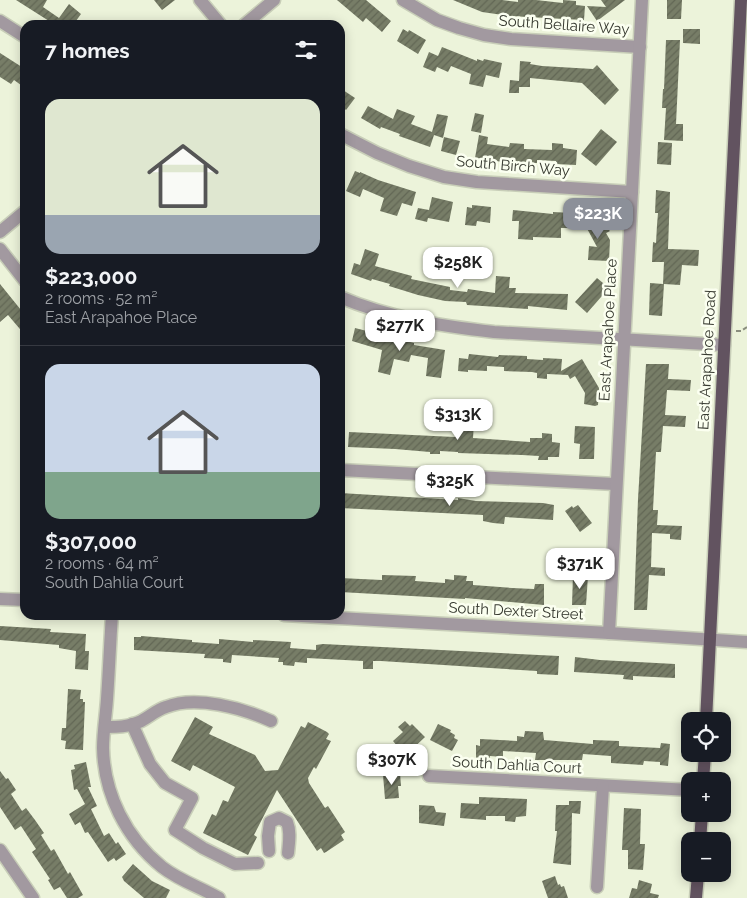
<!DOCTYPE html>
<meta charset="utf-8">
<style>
body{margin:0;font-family:Raleway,sans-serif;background:#20242c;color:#f1f3f6;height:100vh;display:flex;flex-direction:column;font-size:19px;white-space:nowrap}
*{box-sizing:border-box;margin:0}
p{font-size:16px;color:#9ea1a6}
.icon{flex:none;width:28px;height:28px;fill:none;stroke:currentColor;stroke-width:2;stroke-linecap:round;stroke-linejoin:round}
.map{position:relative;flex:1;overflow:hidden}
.panel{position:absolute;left:20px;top:20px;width:325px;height:600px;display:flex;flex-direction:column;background:#171b24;border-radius:15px;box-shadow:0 2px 12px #0003}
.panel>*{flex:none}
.controls{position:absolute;left:681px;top:712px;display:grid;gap:10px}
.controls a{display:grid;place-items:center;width:50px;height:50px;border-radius:10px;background:#171b24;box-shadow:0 2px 12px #0003;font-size:25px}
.price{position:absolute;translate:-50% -42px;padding:0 11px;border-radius:10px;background:#fff;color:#222;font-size:16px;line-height:32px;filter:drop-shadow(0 1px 2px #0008)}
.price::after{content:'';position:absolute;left:50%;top:30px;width:15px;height:11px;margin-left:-8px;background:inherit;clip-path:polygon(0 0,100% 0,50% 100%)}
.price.on{background:#8c9099;color:#fff}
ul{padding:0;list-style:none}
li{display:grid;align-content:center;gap:10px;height:265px;padding:0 25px}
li+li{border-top:1px solid #363941}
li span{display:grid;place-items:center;height:155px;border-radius:15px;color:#555}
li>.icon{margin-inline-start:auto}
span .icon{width:90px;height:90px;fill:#fffc;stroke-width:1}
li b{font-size:21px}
h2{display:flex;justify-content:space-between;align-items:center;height:60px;padding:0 25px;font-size:21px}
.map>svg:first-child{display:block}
.building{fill:url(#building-hatch)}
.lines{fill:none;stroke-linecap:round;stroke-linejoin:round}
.minor-casing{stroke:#c8ceb8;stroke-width:15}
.major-casing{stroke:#c8ceb8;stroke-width:15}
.path{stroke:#8a8e7e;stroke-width:2;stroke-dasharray:5 2.5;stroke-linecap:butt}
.minor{stroke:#a299a0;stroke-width:12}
.major{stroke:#625360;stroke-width:12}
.labels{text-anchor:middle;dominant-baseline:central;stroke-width:5;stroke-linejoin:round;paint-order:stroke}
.street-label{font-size:15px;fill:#373a30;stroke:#fbfff0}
</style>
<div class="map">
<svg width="747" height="898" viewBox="0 0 747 898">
<defs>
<pattern id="building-hatch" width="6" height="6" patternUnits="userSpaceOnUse" patternTransform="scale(1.25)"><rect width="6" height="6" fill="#777d67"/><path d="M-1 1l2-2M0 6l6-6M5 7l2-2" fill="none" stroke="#626755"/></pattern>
</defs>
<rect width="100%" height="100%" fill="#ecf3da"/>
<g class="building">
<path d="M16,0h31l-4,7 16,11 10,-14 12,10 -8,11h-27l3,-4z"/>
<path d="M154,0h21l-13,10z"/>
<path d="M337,0h29l25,21 -9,11 -16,-14 -3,4z"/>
<path d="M453,0h49l16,2v-2h18l27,3v-3l13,1v4l9,1 -1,14 -74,-4 -28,-4z"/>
<path d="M601,0h24l-28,21 -10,-15 19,1z"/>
<path d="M667,0h15l-1,19h-14z"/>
<path d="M403,29l5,3 1,-2 17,10 -8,14 -21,-13z"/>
<path d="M683,29h17v15l-17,-1z"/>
<path d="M666,40h14l-4,84h7v17l-19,-1 2,-32h-4l1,-19h1z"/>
<path d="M442,47l35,14v-2l6,2 1,-2 18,4 -3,15 -13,-3 -3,12 -14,-3 2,-10 -20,-8 -3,6 -11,-5 -2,5 -12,-5 6,-15 9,4z"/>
<path d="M0,53l25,16v19l-11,-8 -3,4 -11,-7z"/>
<path d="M520,61l11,1 -1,2 12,2 51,3 4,-4 22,25 -14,15 -23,-22 -52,-5v9h-11v6h-10l1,-13 9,1z"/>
<path d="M340,88l15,10 -9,12 -6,-5z"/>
<path d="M368,106l25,13 4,-10 18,7 -4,8 21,8 5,-18 11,2 -5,22 -9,-3 -4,12 -31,-11 1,-2 -19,-7 -1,2 -19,-11z"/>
<path d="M475,113l9,2 -3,18 -10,-2z"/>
<path d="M601,129l16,13 -21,24 -15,-12z"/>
<path d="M479,135l9,2 -1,7 22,3 1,-4 14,1v5l28,1v-7l11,1v4l14,2 -1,15 -20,-1v-3l-19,-1v3l-34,-1 -28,-4z"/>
<path d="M444,137l16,4 -4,14 -15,-4z"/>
<path d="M658,142l14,1 -1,22 -14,-1z"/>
<path d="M355,171l5,2v-1l18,8 38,12 -4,14 -10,-3 -5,13 -17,-5 4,-13 -21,-9 -3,8 -14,-6z"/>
<path d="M656,190l14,2 -2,57 31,1 -1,16 -16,-1 -2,20 -16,-1 -2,32 -13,-1 1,-32 13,1 1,-22h-12l1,-20 3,1 1,-18 1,-12h-3z"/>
<path d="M432,197l21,5 -4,20 -21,-4 -1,4 -12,-3 3,-11 11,2z"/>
<path d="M472,205l19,2 -1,16 -13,-2 -1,5 -11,-1 2,-18 5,1z"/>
<path d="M513,210l40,4v-2l19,1 -1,15h-10v10l-28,-1v3l-15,-1 1,-18h-7z"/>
<path d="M595,214l4,9 2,-1 9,9 -4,2 4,7 -1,21 -21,-1 1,-14 8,1 -14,-26z"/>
<path d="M365,249l14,5 -4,12 37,10 -1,3 39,8v3l17,2 1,-3 27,4 1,-17 14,1 -1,11h7l-1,5 53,1 -1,16 -39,-4v3l-61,-4 -1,-3 -21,-1 -27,-6 -29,-9 1,-2 -18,-5 -1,2 -20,-7 3,-11 6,2z"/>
<path d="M597,278l12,10 -22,25 -12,-11z"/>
<path d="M0,284l21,26 4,-3v28l-17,-20 -8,7z"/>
<path d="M355,328l59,15v2l31,5 -4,28 -15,-2 2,-18 -17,-3 -2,7 -15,-3 -4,16 -12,-3 4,-22 -30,-9z"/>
<path d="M469,354l29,3 1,-2 28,1v3l16,1v-2l19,1 -1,12 21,-12 17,29 -1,17 -3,1 -11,-2 1,-11 -10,-17 -5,3 -2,-4 -21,-1v5l-10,-1v-5l-5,-1 -28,-1v-4l-17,-1v5l-19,-1v2l-10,-1 1,-13 9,1z"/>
<path d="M646,364h23l-1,15 23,1 -1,11 -23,-1 -2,25 21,1 -1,11 -22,-1 -2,26h-5l-3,58h5l-1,15 25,1 -1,14 -11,-1v-5l-18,-1 -1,34 14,1v8l-16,-1 -2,35h-13l4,-111z"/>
<path d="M457,406l18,1 -2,31 57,4v-4h12v-5l10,1v8l8,1 -1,14h-11v3h-10l1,-4 -17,-1 -64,-2v-1l-18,-1v3h-10v-2l-35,-3 -47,-2 1,-15 106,5z"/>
<path d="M575,426l20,1 -1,32h-15l1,-15 -6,-1z"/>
<path d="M340,493l118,7v-2l18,3 67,2 11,2 -1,15 -48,-3 -1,7 -11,-1 -10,-2v-6l-143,-7z"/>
<path d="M578,505l14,18 -12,9 -15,-21 7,-5 1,2z"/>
<path d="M382,575l34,1 -1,5 30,2v-4l9,1v-5l13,1 -1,5h7v4l39,3 22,1 1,-5h9v21l-79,-7v1l-125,-7v-14l42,2z"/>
<path d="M573,575l15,1 -2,29h-14z"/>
<path d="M0,626l51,3 -1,3 36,2 -1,17h4l-1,19 -13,-1 1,-18 -17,-3v-3l-59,-5z"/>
<path d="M141,636l51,4v2l27,2v-5l34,3v-2l38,2 -1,6 26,2v-5l7,-1 236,12 -1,19 -21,-1v-3l-156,-10h-8v8h-10v-8l-56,-3v5l-12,-1 -1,4 -11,-1v-3h-5l1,-4 -47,-3 -1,8 -8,-1v-3l-19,-1 1,-4 -71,-4v-13h7z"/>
<path d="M575,657l25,3 75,4v14l-42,-2v4l-10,-1 1,-4 -50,-3z"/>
<path d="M68,689l13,1 -1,9h3v3h2l-2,48 -18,-1 1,-8 -5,-1 1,-12h4z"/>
<path d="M195,717l18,10 -4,7 46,21 10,16 13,-1 23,-44 4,2 3,-6 19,10 2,2 -3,5 5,2 -15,28 -2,-2 -6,11 1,5 16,25 3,-2 17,26 -4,3 3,5 -18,12 -2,1 -3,-5 -4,3 -40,-61 -23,45 3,2 -9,18 -45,-22 9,-19 4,2 7,-16 5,2 7,-15 -42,-22 -3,6 -19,-10z"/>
<path d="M405,721l5,5 2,-2 13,13 -20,19 -12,-15 10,-9 -5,-5z"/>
<path d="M438,724l13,6 -1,2 5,3 -1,3 4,2 -6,11 -22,-11z"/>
<path d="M525,731l18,1 1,8 49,4v-4l26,1v5l41,2 1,-5 9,1 -2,22 -8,-1v-3l-16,-1 -1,4 -32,-2v-7l-28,-2 -1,6h-47l1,-7 -33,-2v6l-13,-1 -1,3 -13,-1v-13l4,1v-7l37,2v-5l7,1z"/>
<path d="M86,762l5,25h-3l9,19 -6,3 13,27 5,-3 7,11 2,-2 8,12 -10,7 -2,-3 -6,4 -20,-30 -3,1 -5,-11 -5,3 -6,-11 16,-10 -8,-15 -3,1 -3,-20 4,-1 -1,-4z"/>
<path d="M0,771l6,8 2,-1 8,12 -5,4 11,17 4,-3 9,12 9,13 -3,2 10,16 3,-2 14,25 2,-2 13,23 -5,3h-11l-7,-11 -6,3 -6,-10 2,-1 -18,-27 4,-3 -15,-23 -6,4 -15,-23z"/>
<path d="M400,773l1,13h-3l1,12 -14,1 -2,-24z"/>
<path d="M479,797l48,2 -1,17 -10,1 -1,5 -10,-1v-5h-19v4l-26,-2 1,-15 18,1z"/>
<path d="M569,801h12l-1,13 -8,-1 -1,52 -18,-2 4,-32h-2l1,-26h13z"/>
<path d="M419,805l15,1 2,6 10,1 -2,13 -25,-3z"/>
<path d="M624,808l17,1 -1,35h5l-2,26 -15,-1v-19h-6z"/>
<path d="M133,864l19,17 18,9 -4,8h-22l-20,-17 -2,-4z"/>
<path d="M555,876l3,9 2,-1 1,3 3,-1 4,12h-20l-6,-17z"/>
<path d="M639,880l13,4 -2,9 9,2 -1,3h-29l3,-10 5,1z"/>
</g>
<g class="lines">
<g class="minor-casing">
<g id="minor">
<path d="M200,0l21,25"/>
<path d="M403,0l34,20 22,8 25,7 27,4 129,8"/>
<path d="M0,21l25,16"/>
<path d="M244,25l30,-25"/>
<path d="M340,134l37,19 32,13 35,11 33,5 155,10"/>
<path d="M0,232l25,-21"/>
<path d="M0,249l25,32"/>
<path d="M340,297c49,21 101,29 154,35l230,13"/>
<path d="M340,470l275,14"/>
<path d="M0,599l25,1"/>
<path d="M112,615c-2,28 -3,56 -5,84 -1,16 -4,33 -4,49 1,46 23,90 59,119 18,14 38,20 57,31"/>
<path d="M284,615l325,18 138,9"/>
<path d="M609,633l33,-633"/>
<path d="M132,724l18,40 15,19 27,15 -17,32 28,18 32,16 23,-1"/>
<path d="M105,727c12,0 23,0 34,-5 9,-4 17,-12 27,-15 30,-12 76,1 105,14"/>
<path d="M429,776l261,14"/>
<path d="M0,850l33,48"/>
<path d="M269,851l-1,-15 2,-14 9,-4 8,4c4,10 2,20 1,31"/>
<path d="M597,887l6,-101"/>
</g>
</g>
<g class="major-casing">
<g id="major">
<path d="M706,721l35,-721"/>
<path d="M703,781l2,-27"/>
<path d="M700,841l2,-27"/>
<path d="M696,898l2,-24"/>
</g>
</g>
<path class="path" d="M736,331h5l6,-4"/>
<use href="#minor" class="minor"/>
<use href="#major" class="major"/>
</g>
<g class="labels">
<g class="street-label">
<text transform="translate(564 25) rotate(4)">South Bellaire Way</text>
<text transform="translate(513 166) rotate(5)">South Birch Way</text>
<text transform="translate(608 330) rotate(-87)">East Arapahoe Place</text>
<text transform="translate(707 360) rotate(-87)">East Arapahoe Road</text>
<text transform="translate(516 611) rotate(3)">South Dexter Street</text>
<text transform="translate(517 765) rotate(3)">South Dahlia Court</text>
</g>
</g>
</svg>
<div class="controls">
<a><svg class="icon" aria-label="locate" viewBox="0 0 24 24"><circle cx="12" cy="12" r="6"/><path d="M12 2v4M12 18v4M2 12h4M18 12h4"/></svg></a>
<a>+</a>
<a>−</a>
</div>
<b class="price on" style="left:598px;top:240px">$223K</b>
<b class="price" style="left:458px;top:289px">$258K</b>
<b class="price" style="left:400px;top:352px">$277K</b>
<b class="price" style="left:458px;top:441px">$313K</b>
<b class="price" style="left:450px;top:507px">$325K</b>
<b class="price" style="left:580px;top:590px">$371K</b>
<b class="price" style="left:392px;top:786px">$307K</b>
<section class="panel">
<h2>7 homes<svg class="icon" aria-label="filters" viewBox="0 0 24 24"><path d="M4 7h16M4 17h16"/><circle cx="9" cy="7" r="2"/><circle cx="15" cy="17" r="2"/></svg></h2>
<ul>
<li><span style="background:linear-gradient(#dfe7d0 75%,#9aa5b1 0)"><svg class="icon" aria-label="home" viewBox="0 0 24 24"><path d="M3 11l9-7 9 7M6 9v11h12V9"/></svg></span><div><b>$223,000</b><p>2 rooms · 52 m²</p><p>East Arapahoe Place</p></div></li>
<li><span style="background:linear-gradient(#c9d6e8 70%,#7fa58c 0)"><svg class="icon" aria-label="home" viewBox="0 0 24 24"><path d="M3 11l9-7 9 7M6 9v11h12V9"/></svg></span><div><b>$307,000</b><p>2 rooms · 64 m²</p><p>South Dahlia Court</p></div></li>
</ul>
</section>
</div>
